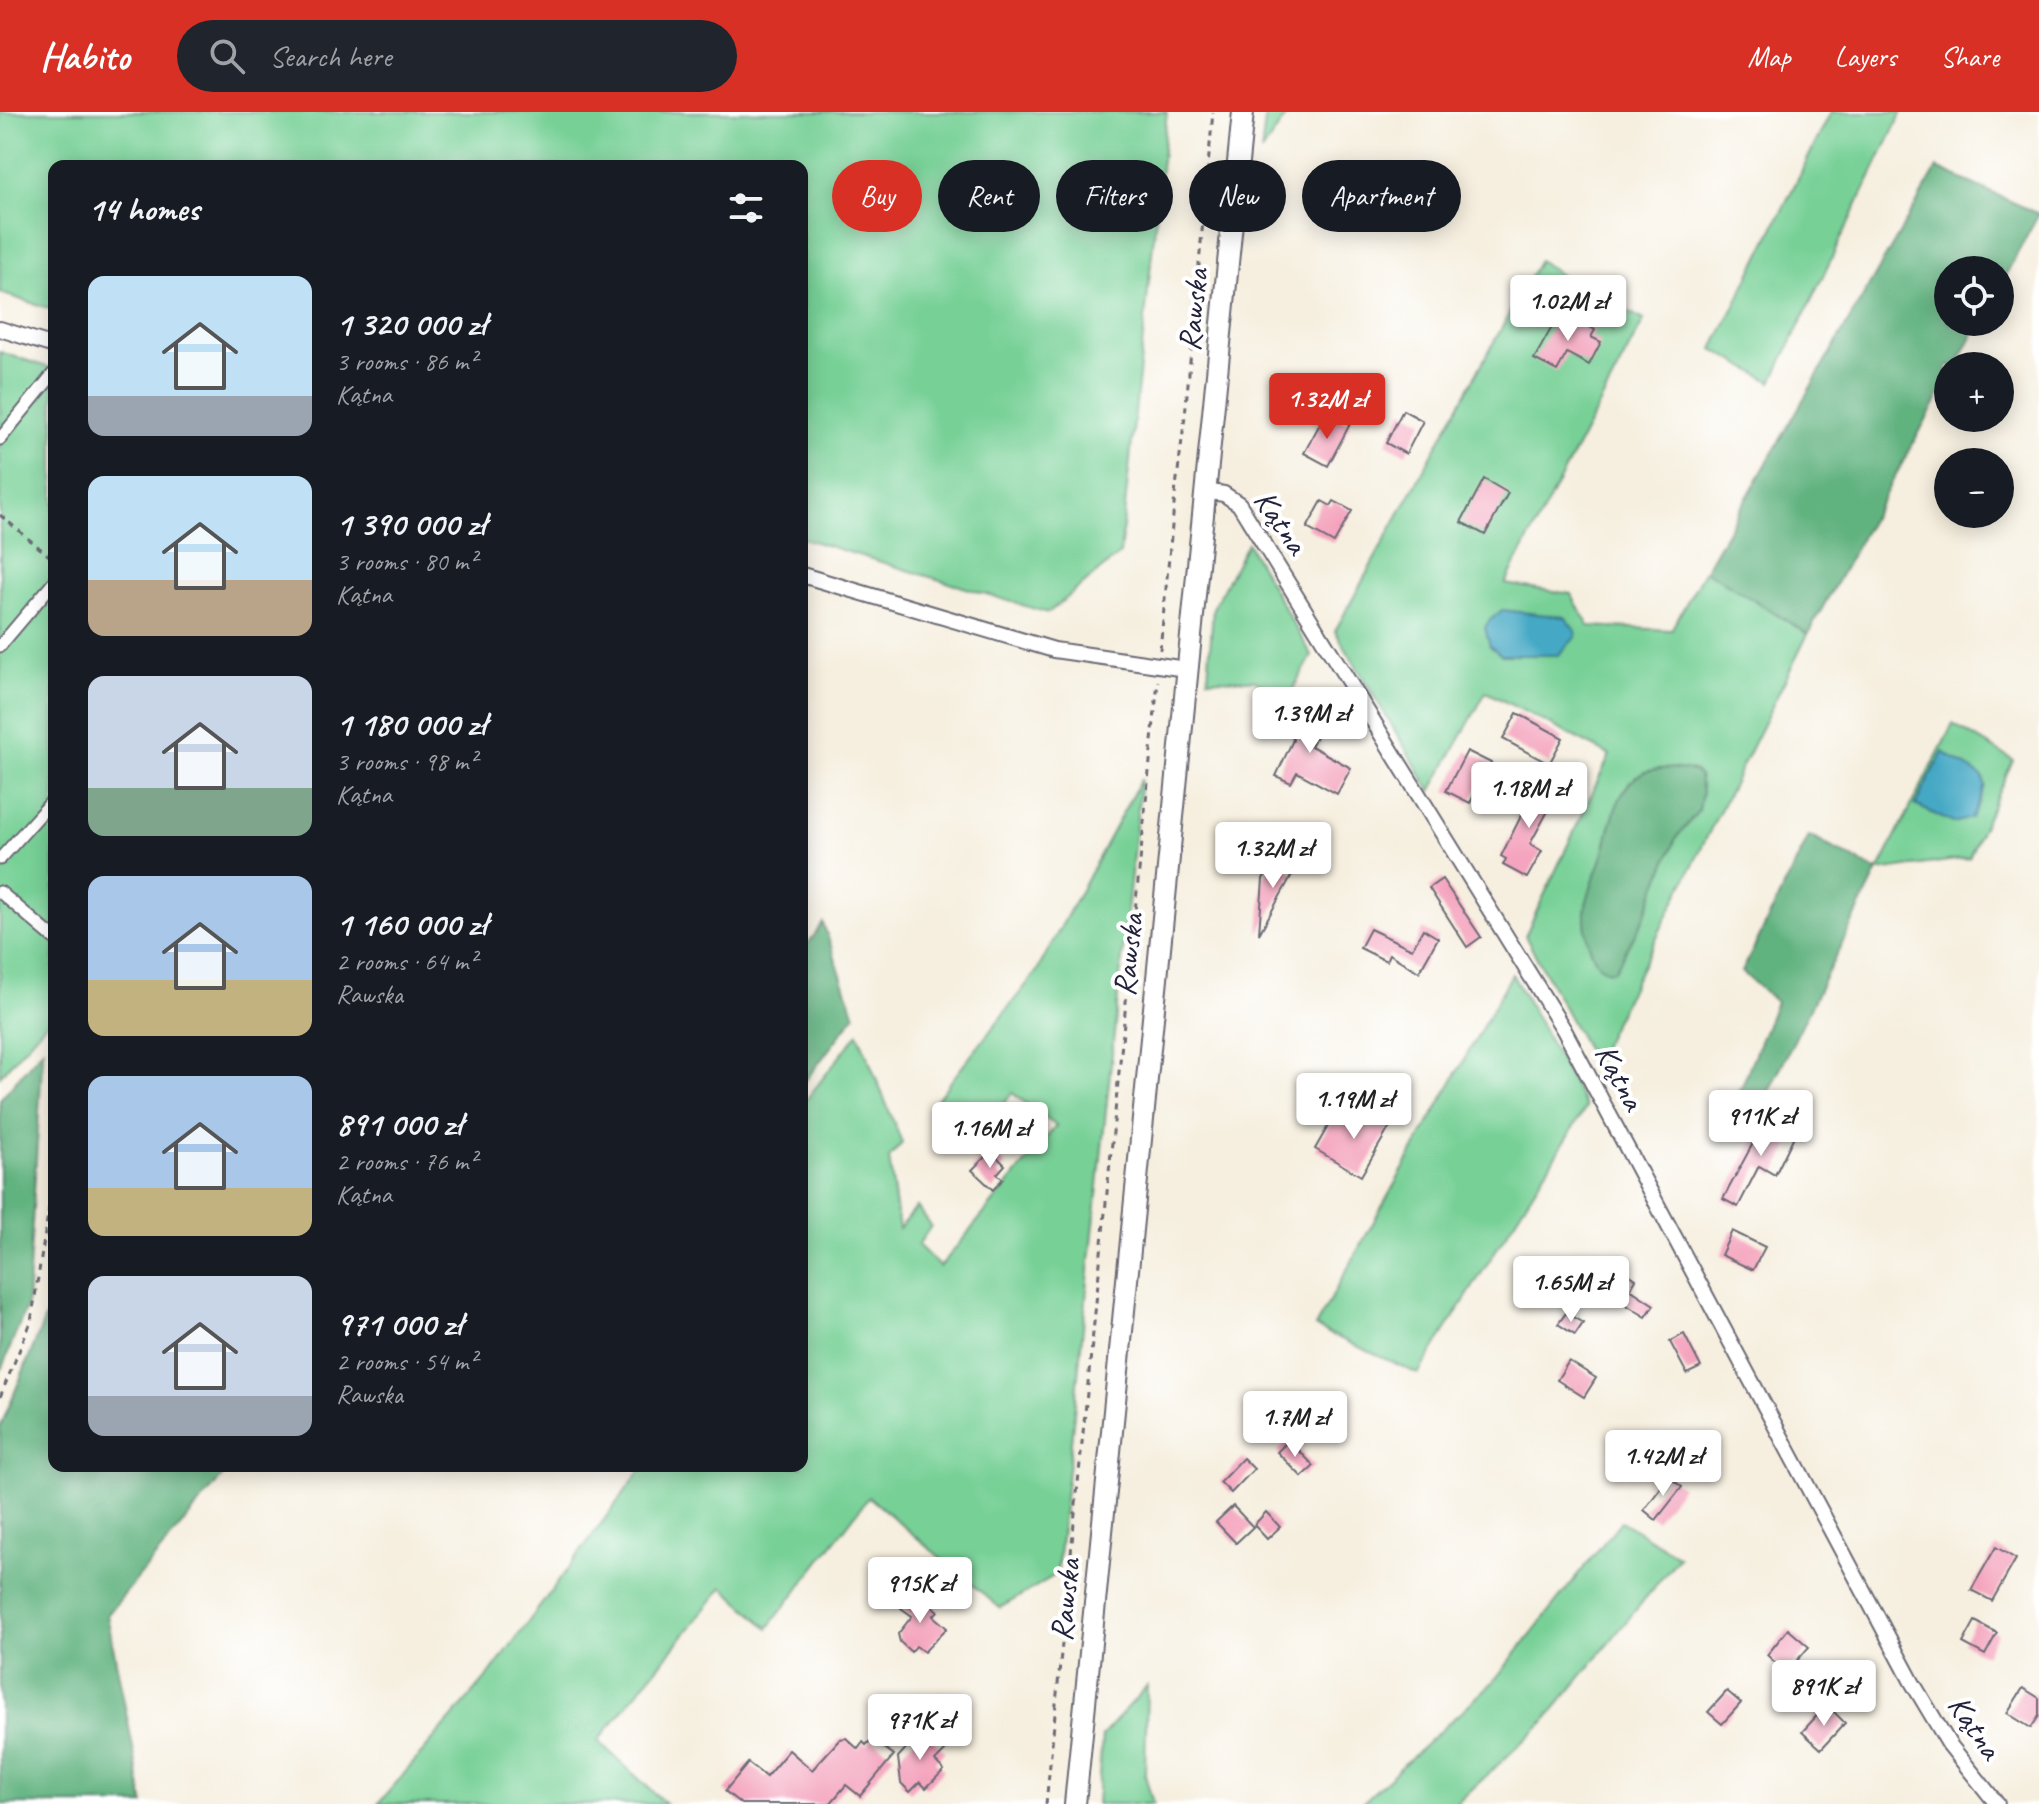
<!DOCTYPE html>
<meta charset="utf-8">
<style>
body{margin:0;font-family:Caveat,sans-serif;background:#20242c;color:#f1f3f6;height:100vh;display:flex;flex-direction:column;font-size:30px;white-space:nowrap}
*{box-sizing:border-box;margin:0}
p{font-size:26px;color:#9ea1a6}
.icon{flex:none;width:44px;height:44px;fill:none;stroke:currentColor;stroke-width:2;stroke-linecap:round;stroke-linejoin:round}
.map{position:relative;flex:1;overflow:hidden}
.sheet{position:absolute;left:48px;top:48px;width:760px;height:1312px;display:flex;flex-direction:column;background:#171b24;border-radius:16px;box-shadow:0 4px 20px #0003}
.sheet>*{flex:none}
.top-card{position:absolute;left:832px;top:48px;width:760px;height:72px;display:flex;gap:16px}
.tools{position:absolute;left:1934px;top:144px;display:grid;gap:16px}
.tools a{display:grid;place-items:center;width:80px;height:80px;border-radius:50%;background:#171b24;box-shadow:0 4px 20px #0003;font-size:40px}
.price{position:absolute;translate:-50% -68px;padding:0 18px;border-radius:8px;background:#fff;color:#222;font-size:26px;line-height:52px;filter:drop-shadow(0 2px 4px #0008)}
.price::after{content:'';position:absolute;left:50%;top:48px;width:24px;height:18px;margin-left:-12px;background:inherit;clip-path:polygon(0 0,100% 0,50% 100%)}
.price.active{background:#d93025;color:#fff}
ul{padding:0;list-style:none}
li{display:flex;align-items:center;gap:24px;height:200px;padding:0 40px}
li span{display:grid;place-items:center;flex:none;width:224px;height:160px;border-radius:16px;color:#555}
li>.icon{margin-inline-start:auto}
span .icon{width:96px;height:96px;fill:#fffc;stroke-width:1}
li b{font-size:34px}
h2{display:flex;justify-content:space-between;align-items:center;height:96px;padding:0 40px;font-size:34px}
.chip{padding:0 28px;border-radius:36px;background:#171b24;box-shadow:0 4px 20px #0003;font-size:28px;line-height:72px}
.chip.active{background:#d93025;color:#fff}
header{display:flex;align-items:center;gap:48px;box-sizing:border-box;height:112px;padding:0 40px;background:#d93025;color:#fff}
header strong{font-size:38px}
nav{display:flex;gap:44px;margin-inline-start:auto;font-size:28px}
.search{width:560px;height:72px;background:#20242c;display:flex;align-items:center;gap:20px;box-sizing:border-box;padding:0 28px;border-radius:44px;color:#9ea1a6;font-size:30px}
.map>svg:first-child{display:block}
.green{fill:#77d096;stroke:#4c7968;stroke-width:2}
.forest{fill:#61b27f;stroke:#426a5d;stroke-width:2}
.water{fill:#44a8c4;stroke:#336580;stroke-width:2}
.building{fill:#f4a4be}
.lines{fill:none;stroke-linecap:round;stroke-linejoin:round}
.pedestrian-casing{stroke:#6c6a74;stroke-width:15}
.minor-casing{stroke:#6c6a74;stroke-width:18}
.secondary-casing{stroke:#6c6a74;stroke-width:24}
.path{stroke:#6c6a74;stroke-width:3;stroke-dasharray:6 6;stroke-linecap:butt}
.pedestrian{stroke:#fff;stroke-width:11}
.minor{stroke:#fff;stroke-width:14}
.secondary{stroke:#fff;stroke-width:20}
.labels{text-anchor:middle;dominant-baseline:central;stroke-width:8;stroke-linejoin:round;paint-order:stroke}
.street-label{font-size:32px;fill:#22223b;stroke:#fff}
</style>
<header>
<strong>Habito</strong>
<div class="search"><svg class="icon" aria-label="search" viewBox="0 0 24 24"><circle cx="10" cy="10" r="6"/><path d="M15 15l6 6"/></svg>Search here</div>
<nav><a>Map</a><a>Layers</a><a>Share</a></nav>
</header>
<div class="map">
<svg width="2039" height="1692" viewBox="0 0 2039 1692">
<rect width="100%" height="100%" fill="#fff"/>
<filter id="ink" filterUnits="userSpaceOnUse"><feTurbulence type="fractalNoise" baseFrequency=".0125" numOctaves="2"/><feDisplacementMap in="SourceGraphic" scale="16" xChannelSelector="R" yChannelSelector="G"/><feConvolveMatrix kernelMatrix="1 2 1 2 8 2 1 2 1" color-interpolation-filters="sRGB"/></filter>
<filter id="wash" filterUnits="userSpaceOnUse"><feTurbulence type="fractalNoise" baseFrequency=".006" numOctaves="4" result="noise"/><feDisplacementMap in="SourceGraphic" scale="32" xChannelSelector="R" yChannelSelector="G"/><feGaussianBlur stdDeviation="1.8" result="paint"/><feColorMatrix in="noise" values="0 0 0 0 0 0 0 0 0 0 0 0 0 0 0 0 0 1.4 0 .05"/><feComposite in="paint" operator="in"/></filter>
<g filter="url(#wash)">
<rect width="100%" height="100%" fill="#f6efdf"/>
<g class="green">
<path d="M0,0h1167l-47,442 -72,59 -246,-75v-372h-748v144l-54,-17z"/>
<path d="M1266,0h23l-28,41z"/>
<path d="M1831,0h71l-130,270 -59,-33z"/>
<path d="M1539,148l27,19 78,41 -139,264 66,10 18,32 82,4 34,-60 103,64 -214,429 -69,-127 85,-181 -124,-63 -55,99 -96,-160z"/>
<path d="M0,240l54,17v645l-54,62z"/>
<path d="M1247,431l65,113 -25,43 -32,-19 -47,-1 5,-71z"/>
<path d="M1953,612l60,36 -44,98 -91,13z"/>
<path d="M1141,667l-84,795 -57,34 -131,-111 -101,131 -45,-41 -125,154 68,63h-288l111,-129 155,-209h158v-361l56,-72 44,110 -13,15 10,71 18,-22 14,19 -13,19 22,22 116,-141 -44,-33 -35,43 -47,-28 107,-137z"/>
<path d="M1512,862l74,133 -168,267 -103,-47z"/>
<path d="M1621,1409l58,36 -134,164 -89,83h-95l132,-122z"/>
<path d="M1147,1574l-2,89 8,29h-56l5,-68z"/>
</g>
<g class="forest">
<path d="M1937,56l102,46 -39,71v-15h-52v52h32l-24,44h-8v14l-140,254 -103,-64z"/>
<path d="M1670,656l24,3 5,5 3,16 -3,18 -23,28 -33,82 -28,50c-24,6 -31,-40 -30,-58 2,-21 13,-40 19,-60 6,-23 11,-57 31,-74 9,-8 22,-9 35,-10z"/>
<path d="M1809,724l69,35 -117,236 -22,-14 37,-91 -34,-30z"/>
<path d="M823,811l32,92 -53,70v-133z"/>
<path d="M43,937l-16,256 -27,68v-274z"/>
<path d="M46,1204l8,16v134h177l-124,149 37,189h-144v-376z"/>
</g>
<g class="water">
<path d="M1502,498l63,7 10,13 1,7 -18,18h-57l-11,-9 -5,-18 4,-7z"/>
<path d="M1943,640l40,25 2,9 -13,32 -19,5 -38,-18z"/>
</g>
<g id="blocks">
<g class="building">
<path d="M1561,199l34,19 -4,7 10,5 -12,23 -22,-12 -10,18 -23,-12z"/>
<path d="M1403,298l20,11 -17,33 -20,-11z"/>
<path d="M1337,305l13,7 -22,42 -24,-13 18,-33 11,6z"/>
<path d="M1484,367l24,14 -23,42 -24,-13z"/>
<path d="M1322,389l9,5 3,-5 18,10 -18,32 -27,-15z"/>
<path d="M1297,594l27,15 -13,25 40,22 -14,26 -40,-22 -6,11 -15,-7 17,-36 -7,-23 6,-1z"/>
<path d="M1517,601l46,25 -14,26 -46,-25z"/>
<path d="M1467,639l24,12 -21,40 -24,-12z"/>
<path d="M1540,666l20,11 -30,55 12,7 -15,27 -24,-13 3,-6 -5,-3z"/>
<path d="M1273,750l20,11 -34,61 4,-55z"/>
<path d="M1442,767l39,58 -14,10 -38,-59z"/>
<path d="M1370,817l42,20 11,-20 15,9 -19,34 -30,-18 -3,7 -26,-13z"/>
<path d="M1370,998l22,13 -31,53 -46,-27 20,-35 24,14z"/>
<path d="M1767,1005l29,15 -21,43 -16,-9 -21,41 -15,-8z"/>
<path d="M991,1039l14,14 -8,9 6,5 -10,11 -21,-20z"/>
<path d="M1732,1119l33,16 -12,23 -32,-15z"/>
<path d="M1609,1149l27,18 -6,10 24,16 -8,12 -52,-32z"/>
<path d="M1566,1201l17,10 -8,12 -17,-11z"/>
<path d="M1684,1222l17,33 -14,7 -17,-32z"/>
<path d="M1569,1249l27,17 -12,19 -27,-17z"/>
<path d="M1289,1328l25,26 -12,11 -25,-25z"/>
<path d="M1243,1346l11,11 -23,24 -11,-11z"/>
<path d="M1669,1365l13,10 -26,33 -12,-10z"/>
<path d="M1233,1394l20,21 -17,16 -20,-21z"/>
<path d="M1266,1400l14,15 -13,12 -13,-14z"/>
<path d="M1996,1435l20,12 -24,42 -21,-11z"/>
<path d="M914,1480l24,19 -5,5 14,12 -23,24 -8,-6 -5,6 -11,-10 -2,-8 14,-18 -11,-8z"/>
<path d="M1975,1509l22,12 -12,22 -22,-12z"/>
<path d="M1788,1517l21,18 -23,26 -19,-18z"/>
<path d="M2023,1576l16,10v18l-8,12 -24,-15z"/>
<path d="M1727,1579l14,12 -19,21 -14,-12z"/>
<path d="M1831,1597l14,14 -24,26 -19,-17 20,-22 4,4z"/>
<path d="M923,1618l22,21 -10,10 9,9 -18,18 -6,-6 -10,10 -9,-9 -3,-26z"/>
<path d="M846,1626l12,11 5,-7 3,3 6,-6 22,16 -34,41 -14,-11 -16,19h-89l-16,-13 23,-28 18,14 23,-27 23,20 28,-31z"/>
</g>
</g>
</g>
<g filter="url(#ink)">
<use href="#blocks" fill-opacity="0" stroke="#6c6a74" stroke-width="2"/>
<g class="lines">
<g class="pedestrian-casing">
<g id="pedestrian">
<path d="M0,327l53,-65"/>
<path d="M0,534l54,-64"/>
<path d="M0,747l54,-60"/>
<path d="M0,780l54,46"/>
</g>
</g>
<g class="minor-casing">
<g id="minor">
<path d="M0,217l54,17"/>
<path d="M1204,379l20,3 15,10 325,526 348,652 37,62 48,60"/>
<path d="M802,463l252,75 132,19"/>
</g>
</g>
<g class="secondary-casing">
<path id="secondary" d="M1075,1692l168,-1692"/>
</g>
<g class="path">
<path d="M0,403l54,45"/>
<path d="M1160,538l15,-155 10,-79 28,-304"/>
<path d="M0,1285l31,-75 23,-146"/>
<path d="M1046,1692l112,-1123"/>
</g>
<use href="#pedestrian" class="pedestrian"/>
<use href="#minor" class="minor"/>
<use href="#secondary" class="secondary"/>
</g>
</g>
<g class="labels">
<g class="street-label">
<text transform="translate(1193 198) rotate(-84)">Rawska</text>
<text transform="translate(1281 410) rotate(56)">Kątna</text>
<text transform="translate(1128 843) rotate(-84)">Rawska</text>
<text transform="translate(1620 965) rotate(62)">Kątna</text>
<text transform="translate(1065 1488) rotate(-84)">Rawska</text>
<text transform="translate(1975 1615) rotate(56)">Kątna</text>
</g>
</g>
</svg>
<div class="tools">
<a><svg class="icon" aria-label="locate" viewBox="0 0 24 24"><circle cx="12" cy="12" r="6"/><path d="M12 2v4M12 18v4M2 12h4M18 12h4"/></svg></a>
<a>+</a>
<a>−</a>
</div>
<b class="price" style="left:1568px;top:231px">1.02M zł</b>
<b class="price active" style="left:1327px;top:329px">1.32M zł</b>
<b class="price" style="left:1310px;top:643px">1.39M zł</b>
<b class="price" style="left:1529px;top:718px">1.18M zł</b>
<b class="price" style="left:1273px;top:778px">1.32M zł</b>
<b class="price" style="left:1354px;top:1029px">1.19M zł</b>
<b class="price" style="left:1761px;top:1046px">911K zł</b>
<b class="price" style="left:990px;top:1058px">1.16M zł</b>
<b class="price" style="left:1571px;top:1212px">1.65M zł</b>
<b class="price" style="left:1295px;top:1347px">1.7M zł</b>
<b class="price" style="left:1663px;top:1386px">1.42M zł</b>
<b class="price" style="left:920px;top:1513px">915K zł</b>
<b class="price" style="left:1824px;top:1616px">891K zł</b>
<b class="price" style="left:920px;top:1650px">971K zł</b>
<div class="top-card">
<a class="chip active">Buy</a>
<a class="chip">Rent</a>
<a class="chip">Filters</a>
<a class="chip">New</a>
<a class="chip">Apartment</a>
</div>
<section class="sheet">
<h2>14 homes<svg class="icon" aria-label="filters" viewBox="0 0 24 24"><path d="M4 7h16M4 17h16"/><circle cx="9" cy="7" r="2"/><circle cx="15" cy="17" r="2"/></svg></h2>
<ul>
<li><span style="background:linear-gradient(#bfe0f5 75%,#9aa5b1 0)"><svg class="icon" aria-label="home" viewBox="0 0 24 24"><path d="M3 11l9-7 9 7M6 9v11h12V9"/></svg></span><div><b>1 320 000 zł</b><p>3 rooms · 86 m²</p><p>Kątna</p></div></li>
<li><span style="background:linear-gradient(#bfe0f5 65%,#b9a48a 0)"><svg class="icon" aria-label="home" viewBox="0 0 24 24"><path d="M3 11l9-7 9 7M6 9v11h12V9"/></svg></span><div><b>1 390 000 zł</b><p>3 rooms · 80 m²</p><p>Kątna</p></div></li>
<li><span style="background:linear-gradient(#c9d6e8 70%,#7fa58c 0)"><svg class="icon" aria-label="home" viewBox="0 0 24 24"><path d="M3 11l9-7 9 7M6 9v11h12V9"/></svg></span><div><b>1 180 000 zł</b><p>3 rooms · 98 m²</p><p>Kątna</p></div></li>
<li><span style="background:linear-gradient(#a9c7e8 65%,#c2b280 0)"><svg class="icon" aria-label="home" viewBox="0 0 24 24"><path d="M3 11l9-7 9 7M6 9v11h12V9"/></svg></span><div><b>1 160 000 zł</b><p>2 rooms · 64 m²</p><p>Rawska</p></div></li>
<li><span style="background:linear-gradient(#a9c7e8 70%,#c2b280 0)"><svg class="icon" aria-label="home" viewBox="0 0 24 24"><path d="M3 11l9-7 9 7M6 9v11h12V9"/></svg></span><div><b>891 000 zł</b><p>2 rooms · 76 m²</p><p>Kątna</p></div></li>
<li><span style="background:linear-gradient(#c9d6e8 75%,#9aa5b1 0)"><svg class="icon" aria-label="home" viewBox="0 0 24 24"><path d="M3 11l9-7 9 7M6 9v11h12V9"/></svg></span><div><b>971 000 zł</b><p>2 rooms · 54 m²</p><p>Rawska</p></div></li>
</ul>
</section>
</div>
